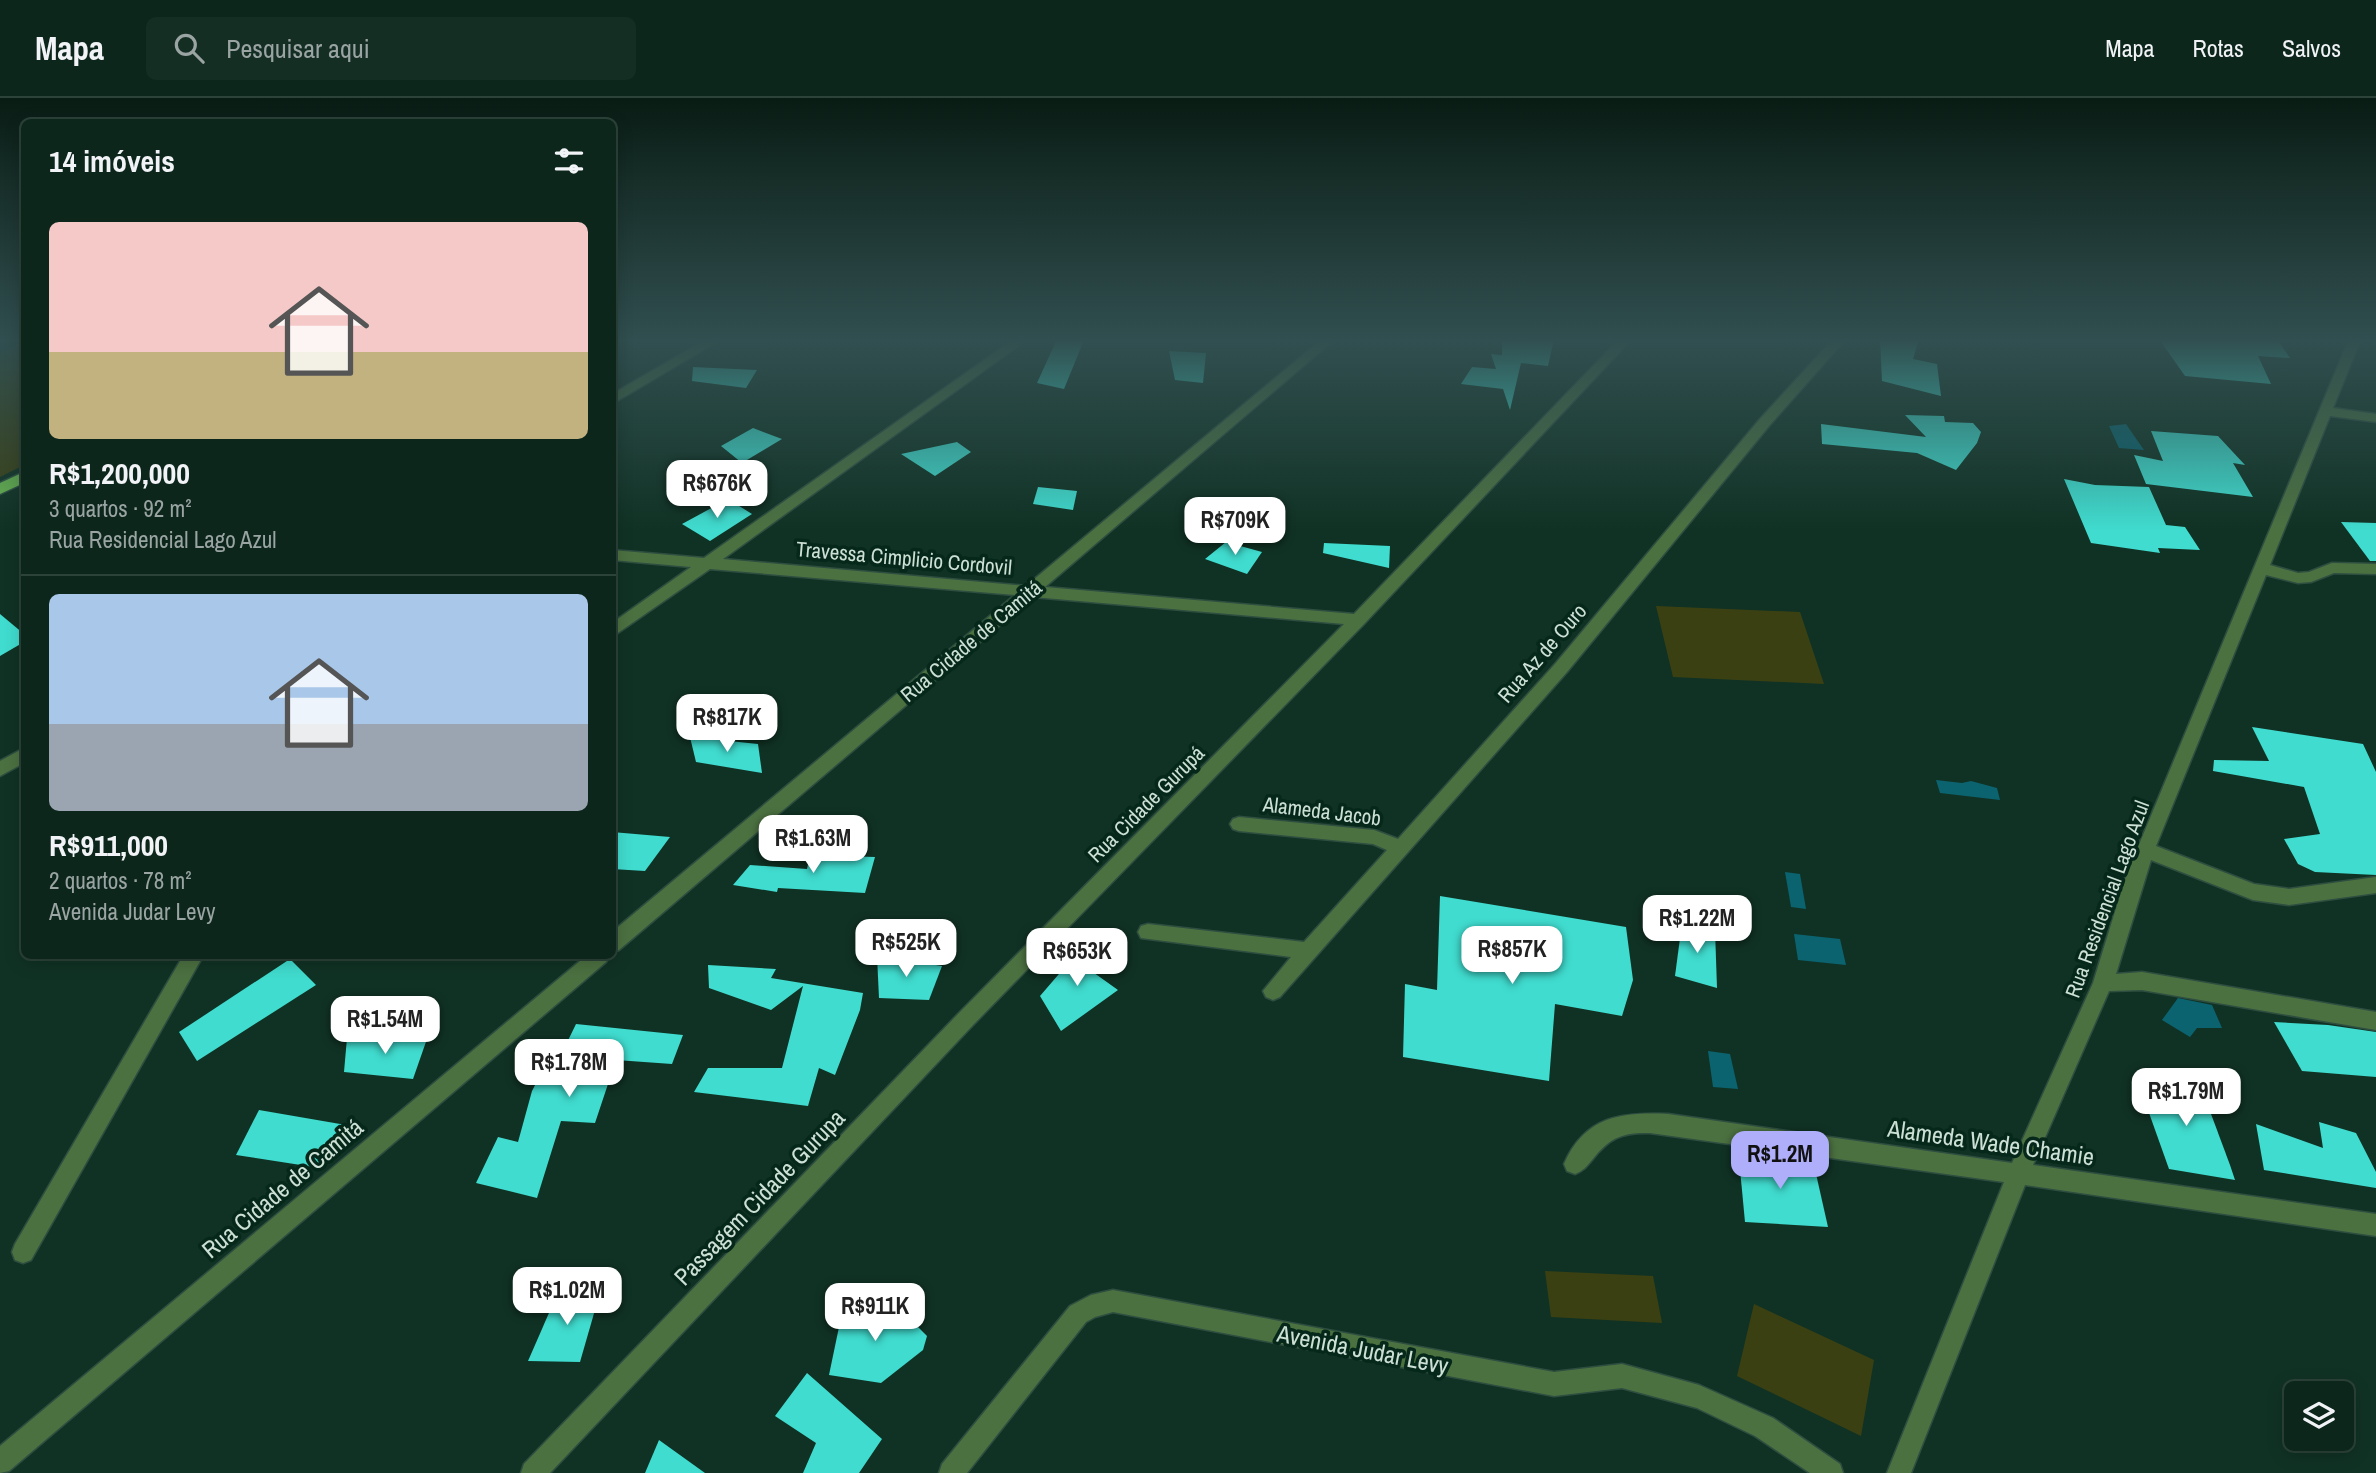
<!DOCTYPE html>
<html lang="pt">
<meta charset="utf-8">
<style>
body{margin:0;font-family:"Archivo Narrow",sans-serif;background:#152e24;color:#f1f3f6;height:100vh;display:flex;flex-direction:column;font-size:26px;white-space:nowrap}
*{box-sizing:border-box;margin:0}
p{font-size:23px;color:#9aa5a3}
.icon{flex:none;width:38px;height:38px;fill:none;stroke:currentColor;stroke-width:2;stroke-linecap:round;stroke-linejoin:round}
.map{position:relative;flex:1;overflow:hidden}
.panel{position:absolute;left:21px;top:21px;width:595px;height:840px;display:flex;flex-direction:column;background:#0c261b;border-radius:10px;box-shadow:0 4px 18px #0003,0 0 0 2px #2c433a}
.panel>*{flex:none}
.controls{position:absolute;left:2284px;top:1283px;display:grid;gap:14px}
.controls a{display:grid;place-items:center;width:70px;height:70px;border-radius:10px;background:#0c261b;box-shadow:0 4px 18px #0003,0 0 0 2px #2c433a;font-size:35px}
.price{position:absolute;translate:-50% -60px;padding:0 16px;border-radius:14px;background:#fff;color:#222;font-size:23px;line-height:46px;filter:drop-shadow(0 2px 4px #0008)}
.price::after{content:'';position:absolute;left:50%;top:42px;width:21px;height:16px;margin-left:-10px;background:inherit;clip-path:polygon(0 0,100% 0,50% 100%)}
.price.selected{background:#aeaefb;color:#111}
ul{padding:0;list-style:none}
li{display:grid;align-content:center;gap:14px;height:371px;padding:0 28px}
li+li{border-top:2px solid #2c433a}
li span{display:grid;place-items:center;height:217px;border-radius:10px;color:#555}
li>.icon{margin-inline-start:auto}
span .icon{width:126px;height:126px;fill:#fffc;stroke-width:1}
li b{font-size:30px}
h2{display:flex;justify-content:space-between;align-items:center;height:84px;padding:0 28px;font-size:30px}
header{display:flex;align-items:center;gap:42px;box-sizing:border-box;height:98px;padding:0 35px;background:#0c261b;border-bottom:2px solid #2c433a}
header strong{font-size:33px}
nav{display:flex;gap:38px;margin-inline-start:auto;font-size:24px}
.search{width:490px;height:63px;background:#152e24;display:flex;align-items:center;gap:18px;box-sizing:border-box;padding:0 24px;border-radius:10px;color:#9aa5a3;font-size:26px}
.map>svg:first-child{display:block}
.green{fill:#3b4013}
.water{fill:#0b6370}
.building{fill:#40dccf}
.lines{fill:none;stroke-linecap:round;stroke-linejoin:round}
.minor-casing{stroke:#2e4e40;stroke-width:3}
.major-casing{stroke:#2e4e40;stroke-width:3}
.minor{fill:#4c7141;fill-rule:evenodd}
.major{fill:#68b750;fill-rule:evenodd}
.labels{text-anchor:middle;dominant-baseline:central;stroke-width:7;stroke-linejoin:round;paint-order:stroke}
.street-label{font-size:21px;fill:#cde0d6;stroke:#05281a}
.near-street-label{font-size:24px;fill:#cde0d6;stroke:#05281a}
</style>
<header>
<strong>Mapa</strong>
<div class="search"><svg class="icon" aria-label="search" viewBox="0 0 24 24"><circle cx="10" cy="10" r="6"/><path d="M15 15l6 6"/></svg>Pesquisar aqui</div>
<nav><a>Mapa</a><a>Rotas</a><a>Salvos</a></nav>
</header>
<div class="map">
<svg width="2376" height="1375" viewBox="0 0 2376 1375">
<rect width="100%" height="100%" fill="#103224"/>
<g class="green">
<path d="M24,244v123l-24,12v-124z"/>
<path d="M1656,508l144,6 24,72 -151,-7z"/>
<path d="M1545,1173l108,5 9,47 -111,-6z"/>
<path d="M1754,1206l120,56 -13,76 -124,-60z"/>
</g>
<g class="water">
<path d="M2126,326l18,26 -25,-2 -10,-22z"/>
<path d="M1936,682l26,3 9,-2 26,7 3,12 -60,-7z"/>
<path d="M1785,774l15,2 6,35 -15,-2z"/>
<path d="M1794,836l46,5 6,26 -48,-5z"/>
<path d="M2178,900l34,7 10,23h-25l-7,9 -28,-17z"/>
<path d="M1708,953l22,3 8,35 -25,-2z"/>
</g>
<g class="building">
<path d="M1057,241l27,1 -20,49 -27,-6z"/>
<path d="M1502,241h52l-6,27 -27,-3 -11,47 -7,-21 -42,-5 11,-17 24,2 -5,-15 11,1z"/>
<path d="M1880,241h39l-6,20 24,5 4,32 -59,-15z"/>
<path d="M2159,241h118l13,19 -32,-2 13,28 -86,-8z"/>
<path d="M1169,253l37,2 -3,30 -28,-3z"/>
<path d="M693,269l64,3 -11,18 -54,-7z"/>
<path d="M1905,317l39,1 1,6 28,1 8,9 -4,11 -21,27 -39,-17 -95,-9 -1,-20 105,13z"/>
<path d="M753,330l29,11 -40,24 -21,-17z"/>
<path d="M2151,333l67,5 27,29 -12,-2 20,34 -107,-13 -12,-29 29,6z"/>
<path d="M957,344l14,10 -36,24 -34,-22z"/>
<path d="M2064,381l31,6 54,2 17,38 19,2 15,23 -42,-2 2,5 -69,-10z"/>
<path d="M1038,389l39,4 -4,19 -40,-6z"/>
<path d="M728,401l24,15 -42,27 -28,-17z"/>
<path d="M2341,424l35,1v38h-6z"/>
<path d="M1226,444l36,10 -15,22 -42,-15z"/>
<path d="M1324,445l66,3 -1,22 -66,-15z"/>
<path d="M0,516l24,20v8l-24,14z"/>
<path d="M2252,629l111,17 13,28v103l-61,-3 -17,-8 -14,-25 36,-5 -16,-47 -91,-16 1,-11 55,1z"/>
<path d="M690,639l68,7 4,29 -66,-11z"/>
<path d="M612,734l58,5 -25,34 -33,-2z"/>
<path d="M810,757l65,2 -10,36 -87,-5 -1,4 -44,-7 17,-20 57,4z"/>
<path d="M1440,798l186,31 7,53 -11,36 -67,-12 -6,77 -146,-24 2,-73 32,6z"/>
<path d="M1682,825l33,7 2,58 -42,-12z"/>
<path d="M1089,841l16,15 -15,16 28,20 -57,41 -21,-35z"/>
<path d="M877,858l65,10 -13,34 -50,-2z"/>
<path d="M290,861l26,26 -119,76 -18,-29z"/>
<path d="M708,867l68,4 -5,9 92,15 -3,17 -25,65 -16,-7 -11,38 -114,-14 14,-24h74l21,-82 -32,24 -62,-22z"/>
<path d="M2274,924l54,3 48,7v45l-74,-6z"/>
<path d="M576,926l107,11 -11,29 -56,-4 -21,63 -34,-2 -24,77 -61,-15 22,-46 20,5 14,-51 18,-35 9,3z"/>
<path d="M428,938l-15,43 -69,-7 3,-34z"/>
<path d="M2198,981l32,86 5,15 -66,-11 -31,-87z"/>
<path d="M259,1012l87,15 -26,43 -84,-13z"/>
<path d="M2319,1024l37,11 20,39v16l-112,-18 -8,-46 67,24z"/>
<path d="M1738,1050l76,17 14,62 -83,-5z"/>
<path d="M601,1191l-21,73 -52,-1 31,-71z"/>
<path d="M865,1199l43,20 19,19 -4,14 -42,33 -52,-8 10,-48z"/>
<path d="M807,1275l75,66 -23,34h-56l13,-30 -41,-27z"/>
<path d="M659,1342l46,33h-60z"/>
</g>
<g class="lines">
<g class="minor-casing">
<g id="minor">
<path d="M707,241h15l-110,65v-10z"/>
<path d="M1014,241h14l-305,220 303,27 296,-247h13l-290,248 309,27 265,-275h13l-268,285 -391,401 -423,448h-29l3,-9 435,-451 385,-389 -311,-27 -414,353 -7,2v-20l403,-337 -305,-26 -98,68v-14l79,-56 -79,-7v-10l92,8z"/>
<path d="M1833,241h13l-77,87 -202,246 -287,325 -7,3 -7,-3 -3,-6 28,-34 -150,-19 -3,-6 3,-6 7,-2 156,18 83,-92 -14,-6 -134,-13 -6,-2 -3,-5 3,-5 6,-2 135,13 24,9 157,-175 204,-244z"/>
<path d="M2349,241h12l-28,69 43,6v8l-46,-6 -60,149 28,8 11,-1 23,-9 44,1v10l-42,-1 -23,9 -13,1 -32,-8 -110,271 98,38 35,5 87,-12v16l-87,12 -36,-5 -102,-40 -35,114 26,-2 234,40v18l-234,-40 -33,1 -76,174 343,49v22l-351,-51 -114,288h-24l117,-291 -354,-49c-28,-1 -41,5 -58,27 -6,7 -9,11 -17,14l-8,-3 -3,-7c21,-48 58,-52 104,-50l344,49 81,-180 33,-107z"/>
<path d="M24,650v15l-24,13v-15z"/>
<path d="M183,858h20l-172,304 -8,3 -8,-3 -3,-8 3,-8z"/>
<path d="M586,858h23l-3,6 -597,509 -9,2v-27z"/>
<path d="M1113,1192l441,82 68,-8 77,21 74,33 67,46 3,9h-33l-55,-37 -58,-28 -75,-20 -68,8 -441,-84 -18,5 -9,5 -119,151h-28l3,-9 128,-158 21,-11z"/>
</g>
</g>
<g class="major-casing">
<path id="major" d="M24,374v11l-24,11v-11z"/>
</g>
<use href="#minor" class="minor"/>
<use href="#major" class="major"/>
</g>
<linearGradient id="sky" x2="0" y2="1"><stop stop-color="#091c14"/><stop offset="0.56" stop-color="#314f50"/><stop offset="1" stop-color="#314f50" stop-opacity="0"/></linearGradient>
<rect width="2376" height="433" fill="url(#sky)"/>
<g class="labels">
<g class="street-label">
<text transform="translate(904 460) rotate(5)">Travessa Cimplicio Cordovil</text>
<text transform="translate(971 543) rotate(-40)">Rua Cidade de Camitá</text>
<text transform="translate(1542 555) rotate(-49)">Rua Az de Ouro</text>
<text transform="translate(1146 706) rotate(-45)">Rua Cidade Gurupá</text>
<text transform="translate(1322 713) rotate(7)">Alameda Jacob</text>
<text transform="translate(2107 801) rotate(-70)">Rua Residencial Lago Azul</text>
</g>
<g class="near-street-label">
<text transform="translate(1991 1044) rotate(8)">Alameda Wade Chamie</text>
<text transform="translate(282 1090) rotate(-40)">Rua Cidade de Camitá</text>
<text transform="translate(759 1099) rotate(-46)">Passagem Cidade Gurupa</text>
<text transform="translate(1363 1251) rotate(11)">Avenida Judar Levy</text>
</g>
</g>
</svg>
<div class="controls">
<a><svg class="icon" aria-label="layers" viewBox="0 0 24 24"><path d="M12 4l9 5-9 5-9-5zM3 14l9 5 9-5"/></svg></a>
</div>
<b class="price" style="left:717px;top:422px">R$676K</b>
<b class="price" style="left:1235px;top:459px">R$709K</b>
<b class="price" style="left:727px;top:656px">R$817K</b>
<b class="price" style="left:813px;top:777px">R$1.63M</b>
<b class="price" style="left:1697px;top:857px">R$1.22M</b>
<b class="price" style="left:906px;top:881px">R$525K</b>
<b class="price" style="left:1512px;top:888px">R$857K</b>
<b class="price" style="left:1077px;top:890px">R$653K</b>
<b class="price" style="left:385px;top:958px">R$1.54M</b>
<b class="price" style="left:569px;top:1001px">R$1.78M</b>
<b class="price" style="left:2186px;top:1030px">R$1.79M</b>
<b class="price selected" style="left:1780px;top:1093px">R$1.2M</b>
<b class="price" style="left:567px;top:1229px">R$1.02M</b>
<b class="price" style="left:875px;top:1245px">R$911K</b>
<section class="panel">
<h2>14 imóveis<svg class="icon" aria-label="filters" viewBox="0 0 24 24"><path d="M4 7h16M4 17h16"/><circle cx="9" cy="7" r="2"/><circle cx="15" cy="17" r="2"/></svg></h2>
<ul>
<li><span style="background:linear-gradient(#f6c9c9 60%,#c2b280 0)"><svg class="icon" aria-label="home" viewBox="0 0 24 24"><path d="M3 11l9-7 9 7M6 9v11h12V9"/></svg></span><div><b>R$1,200,000</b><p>3 quartos · 92 m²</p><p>Rua Residencial Lago Azul</p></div></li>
<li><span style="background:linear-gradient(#a9c7e8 60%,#9aa5b1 0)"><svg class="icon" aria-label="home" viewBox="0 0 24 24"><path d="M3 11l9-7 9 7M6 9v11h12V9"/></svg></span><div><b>R$911,000</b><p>2 quartos · 78 m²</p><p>Avenida Judar Levy</p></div></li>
</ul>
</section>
</div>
